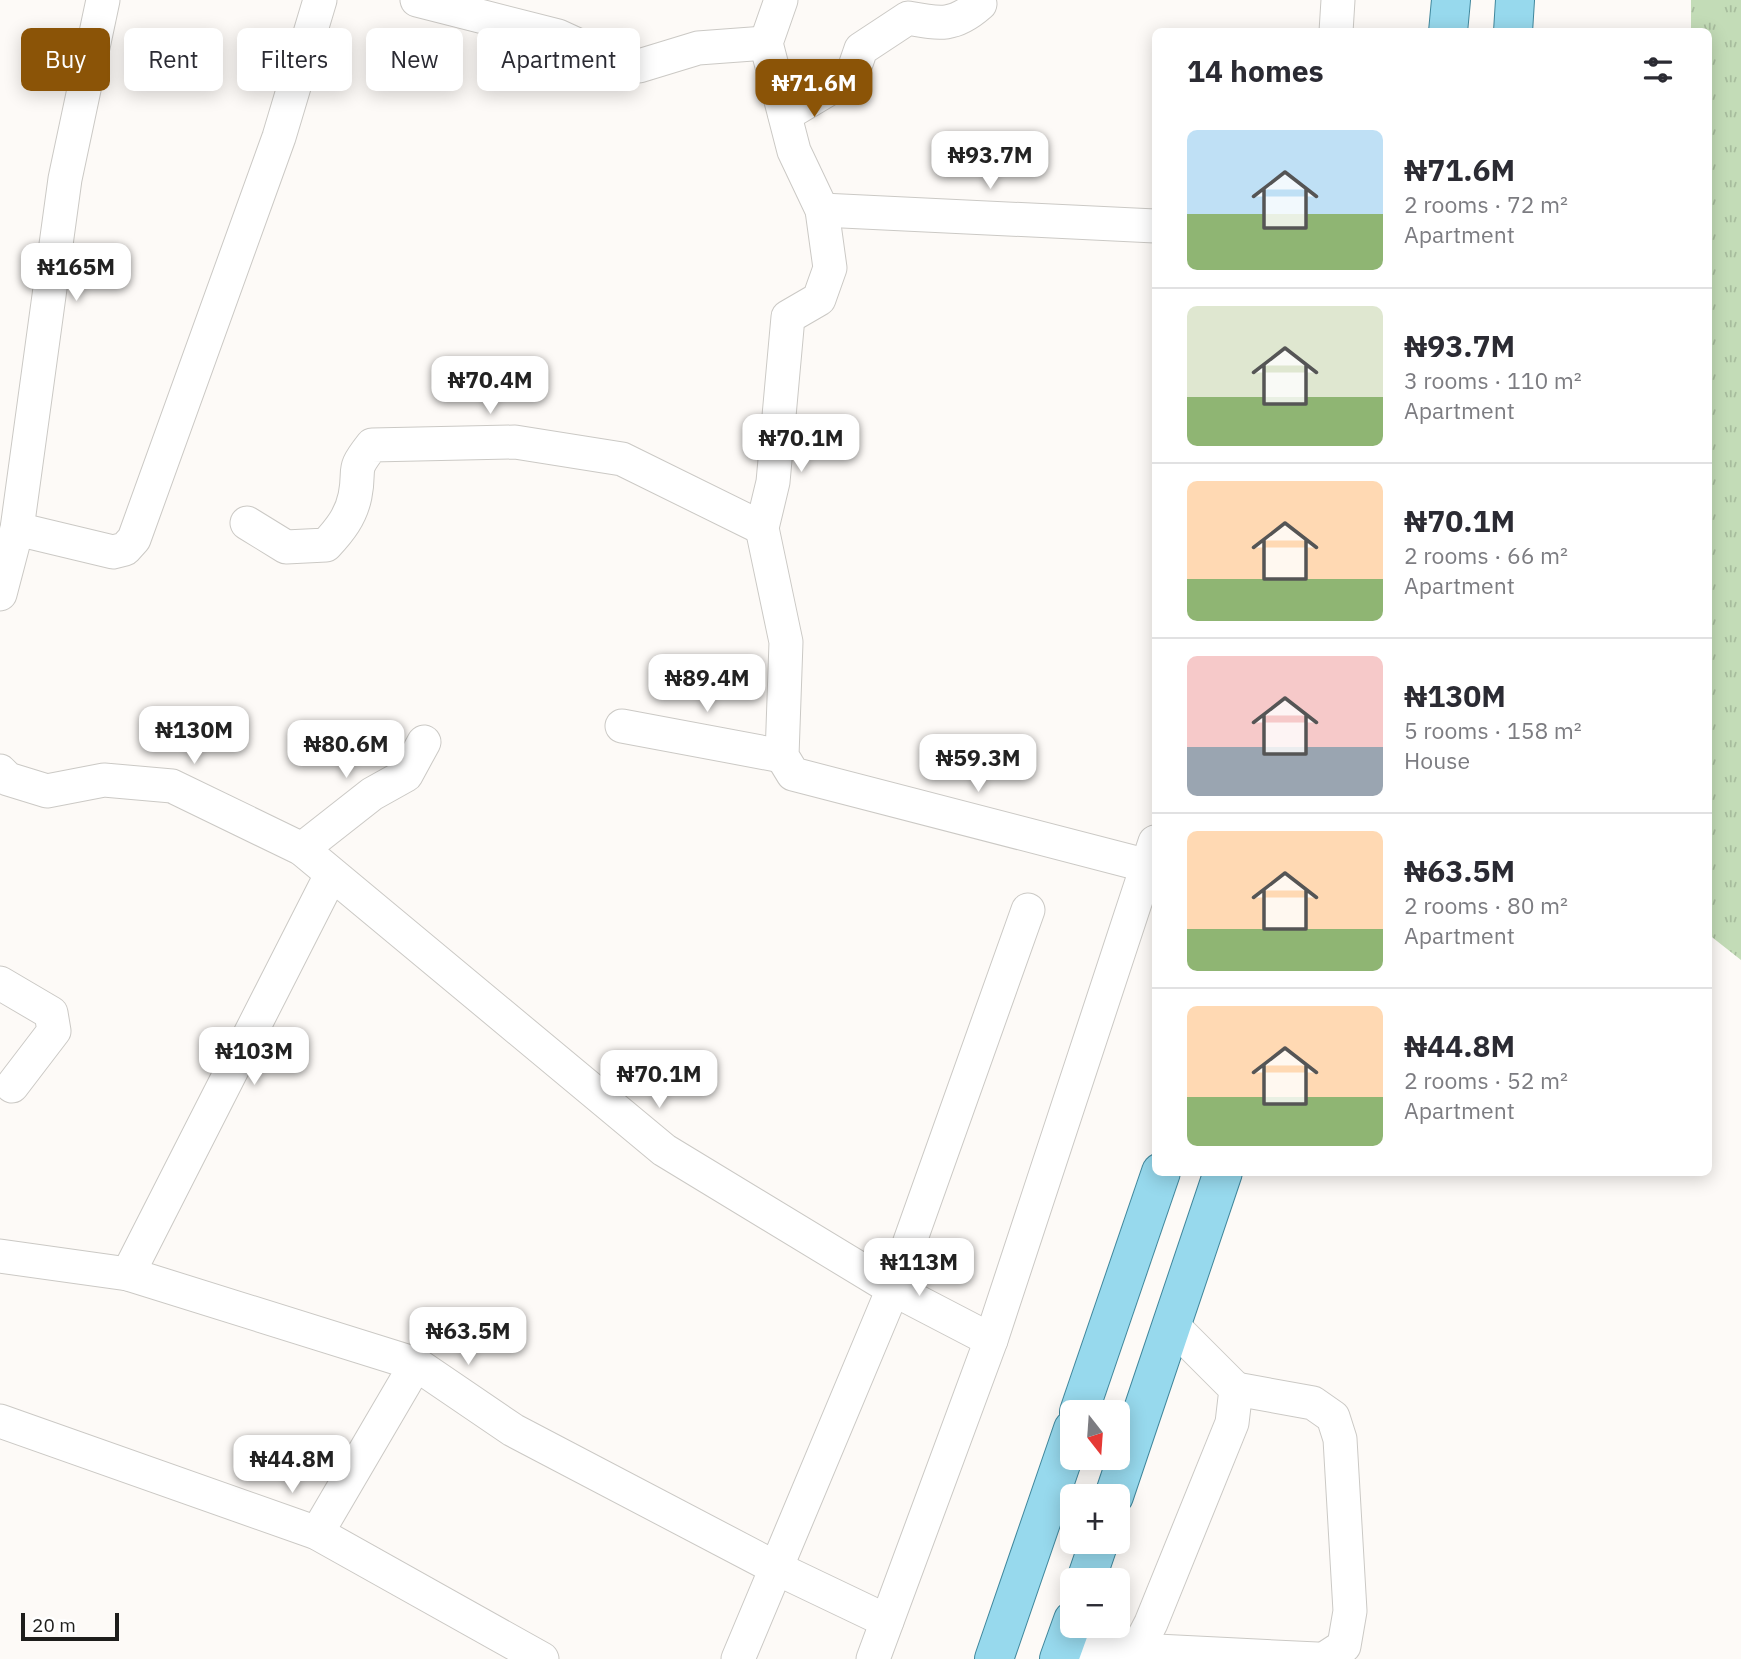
<!DOCTYPE html>
<meta charset="utf-8">
<style>
body{margin:0;font-family:"IBM Plex Sans",sans-serif;background:#f2f2f3;color:#2b2b33;height:100vh;display:flex;flex-direction:column;font-size:26px;white-space:nowrap}
*{box-sizing:border-box;margin:0}
p{font-size:23px;color:#7c7c81}
.icon{flex:none;width:38px;height:38px;fill:none;stroke:currentColor;stroke-width:2;stroke-linecap:round;stroke-linejoin:round}
.map{position:relative;flex:1;overflow:hidden}
.details{position:absolute;left:1152px;top:28px;width:560px;height:1148px;display:flex;flex-direction:column;background:#fff;border-radius:10px;box-shadow:0 4px 18px #0003}
.details>*{flex:none}
.hud{position:absolute;left:21px;top:28px;width:665px;height:63px;display:flex;gap:14px}
.needle{width:46px;rotate:163deg}
.buttons{position:absolute;left:1060px;top:1400px;display:grid;gap:14px}
.buttons a{display:grid;place-items:center;width:70px;height:70px;border-radius:10px;background:#fff;box-shadow:0 4px 18px #0003;font-size:35px}
.scale{position:absolute;left:21px;bottom:18px;width:98px;box-sizing:border-box;padding-left:7px;border:4px solid #1e1e1c;border-top:0;font-size:19px;line-height:24px;white-space:nowrap;color:#1e1e1c;-webkit-text-stroke:5px #fff;paint-order:stroke}
.price{position:absolute;translate:-50% -60px;padding:0 16px;border-radius:14px;background:#fff;color:#222;font-size:23px;line-height:46px;filter:drop-shadow(0 2px 4px #0008)}
.price::after{content:'';position:absolute;left:50%;top:42px;width:21px;height:16px;margin-left:-10px;background:inherit;clip-path:polygon(0 0,100% 0,50% 100%)}
.price.current{background:#8b5407;color:#fff}
ul{padding:0;list-style:none}
li{display:flex;align-items:center;gap:21px;height:175px;padding:0 35px}
li+li{border-top:2px solid #e1e1e2}
li span{display:grid;place-items:center;flex:none;width:196px;height:140px;border-radius:10px;color:#555}
li>.icon{margin-inline-start:auto}
span .icon{width:84px;height:84px;fill:#fffc;stroke-width:1}
li b{font-size:30px}
h2{display:flex;justify-content:space-between;align-items:center;height:84px;padding:0 35px;font-size:30px}
.chip{padding:0 24px;border-radius:10px;background:#fff;box-shadow:0 4px 18px #0003;font-size:24px;line-height:63px}
.chip.current{background:#8b5407;color:#fff}
.map>svg:first-child{display:block}
.park{fill:url(#park-tufts)}
.lines{fill:none;stroke-linecap:round;stroke-linejoin:round}
.minor-casing{stroke:#cbc9c5;stroke-width:35}
.major-casing{stroke:#40879c;stroke-width:40}
.minor{stroke:#fff;stroke-width:33}
.major{stroke:#97d9ed;stroke-width:38}
</style>
<div class="map">
<svg width="1741" height="1659" viewBox="0 0 1741 1659">
<defs>
<pattern id="park-tufts" width="24" height="20" patternUnits="userSpaceOnUse" patternTransform="scale(1.75)"><rect width="24" height="20" fill="#c3dcb7"/><path d="M3 7l-1-3M5 7V3M7 7l1-3M15 17l-1-3M17 17v-4M19 17l1-3" fill="none" stroke="#a7bc9d"/></pattern>
</defs>
<rect width="100%" height="100%" fill="#fdfaf7"/>
<path class="park" d="M1691,0h50v960l-33,-26v-902l-17,-1z"/>
<g class="lines">
<g class="minor-casing">
<g id="minor">
<path d="M417,0l141,36 63,29 18,1 59,-18 68,-5"/>
<path d="M781,0l-15,43 28,108 28,59 8,58 -11,31 -31,18 -15,165 -11,46 24,114 -4,114 11,18 355,92"/>
<path d="M1336,32l2,-32"/>
<path d="M785,115l67,-40 9,-26 47,-31c32,6 46,9 72,-14"/>
<path d="M822,210l333,16"/>
<path d="M247,523l39,24 40,-2c14,-15 25,-29 29,-49 6,-30 -5,-23 17,-51l143,-3 107,17 140,69"/>
<path d="M17,529l96,23 12,-3 9,-10 145,-402 41,-137"/>
<path d="M0,594l17,-65 48,-350 38,-179"/>
<path d="M622,726l160,30"/>
<path d="M0,771l8,8 39,12 57,-11 68,6 130,63 362,301 229,139 98,51"/>
<path d="M302,849l70,-55 34,-19 18,-33"/>
<path d="M0,983l51,30 3,18 -42,55"/>
<path d="M0,1256l128,18 288,90 97,66 263,138 111,53"/>
<path d="M128,1274l203,-399"/>
<path d="M1236,1389l77,14 20,14 7,22 10,172 -6,35 -20,13"/>
<path d="M0,1421l317,112 225,126"/>
<path d="M317,1533l99,-169"/>
<path d="M1065,1642l72,8 14,-27 81,-200 4,-34 -64,-64"/>
<path d="M1137,1650l180,9"/>
<path d="M738,1659l155,-370 135,-379"/>
<path d="M873,1659l118,-319 164,-498"/>
</g>
</g>
<g class="major-casing">
<g id="major">
<path d="M1448,32l3,-32"/>
<path d="M1513,32l2,-32"/>
<path d="M1079,1412l82,-240"/>
<path d="M1114,1496l109,-324"/>
<path d="M1086,1580l13,-38"/>
<path d="M994,1659l79,-230"/>
<path d="M1059,1659l14,-39"/>
</g>
</g>
<use href="#minor" class="minor"/>
<use href="#major" class="major"/>
</g>
</svg>
<div class="buttons">
<a><svg class="needle" viewBox="-14 -14 28 28"><path d="M0-13l5 13h-10z" fill="#e53935"/><path d="M0 13l5-13h-10z" fill="#7c7c81"/></svg></a>
<a>+</a>
<a>−</a>
</div>
<div class="scale">20 m</div>
<b class="price current" style="left:814px;top:119px">₦71.6M</b>
<b class="price" style="left:990px;top:191px">₦93.7M</b>
<b class="price" style="left:76px;top:303px">₦165M</b>
<b class="price" style="left:490px;top:416px">₦70.4M</b>
<b class="price" style="left:801px;top:474px">₦70.1M</b>
<b class="price" style="left:707px;top:714px">₦89.4M</b>
<b class="price" style="left:194px;top:766px">₦130M</b>
<b class="price" style="left:346px;top:780px">₦80.6M</b>
<b class="price" style="left:978px;top:794px">₦59.3M</b>
<b class="price" style="left:254px;top:1087px">₦103M</b>
<b class="price" style="left:659px;top:1110px">₦70.1M</b>
<b class="price" style="left:919px;top:1298px">₦113M</b>
<b class="price" style="left:468px;top:1367px">₦63.5M</b>
<b class="price" style="left:292px;top:1495px">₦44.8M</b>
<div class="hud">
<a class="chip current">Buy</a>
<a class="chip">Rent</a>
<a class="chip">Filters</a>
<a class="chip">New</a>
<a class="chip">Apartment</a>
</div>
<section class="details">
<h2>14 homes<svg class="icon" aria-label="filters" viewBox="0 0 24 24"><path d="M4 7h16M4 17h16"/><circle cx="9" cy="7" r="2"/><circle cx="15" cy="17" r="2"/></svg></h2>
<ul>
<li><span style="background:linear-gradient(#bfe0f5 60%,#8fb573 0)"><svg class="icon" aria-label="home" viewBox="0 0 24 24"><path d="M3 11l9-7 9 7M6 9v11h12V9"/></svg></span><div><b>₦71.6M</b><p>2 rooms · 72 m²</p><p>Apartment</p></div></li>
<li><span style="background:linear-gradient(#dfe7d0 65%,#8fb573 0)"><svg class="icon" aria-label="home" viewBox="0 0 24 24"><path d="M3 11l9-7 9 7M6 9v11h12V9"/></svg></span><div><b>₦93.7M</b><p>3 rooms · 110 m²</p><p>Apartment</p></div></li>
<li><span style="background:linear-gradient(#ffd9b3 70%,#8fb573 0)"><svg class="icon" aria-label="home" viewBox="0 0 24 24"><path d="M3 11l9-7 9 7M6 9v11h12V9"/></svg></span><div><b>₦70.1M</b><p>2 rooms · 66 m²</p><p>Apartment</p></div></li>
<li><span style="background:linear-gradient(#f6c9c9 65%,#9aa5b1 0)"><svg class="icon" aria-label="home" viewBox="0 0 24 24"><path d="M3 11l9-7 9 7M6 9v11h12V9"/></svg></span><div><b>₦130M</b><p>5 rooms · 158 m²</p><p>House</p></div></li>
<li><span style="background:linear-gradient(#ffd9b3 70%,#8fb573 0)"><svg class="icon" aria-label="home" viewBox="0 0 24 24"><path d="M3 11l9-7 9 7M6 9v11h12V9"/></svg></span><div><b>₦63.5M</b><p>2 rooms · 80 m²</p><p>Apartment</p></div></li>
<li><span style="background:linear-gradient(#ffd9b3 65%,#8fb573 0)"><svg class="icon" aria-label="home" viewBox="0 0 24 24"><path d="M3 11l9-7 9 7M6 9v11h12V9"/></svg></span><div><b>₦44.8M</b><p>2 rooms · 52 m²</p><p>Apartment</p></div></li>
</ul>
</section>
</div>
